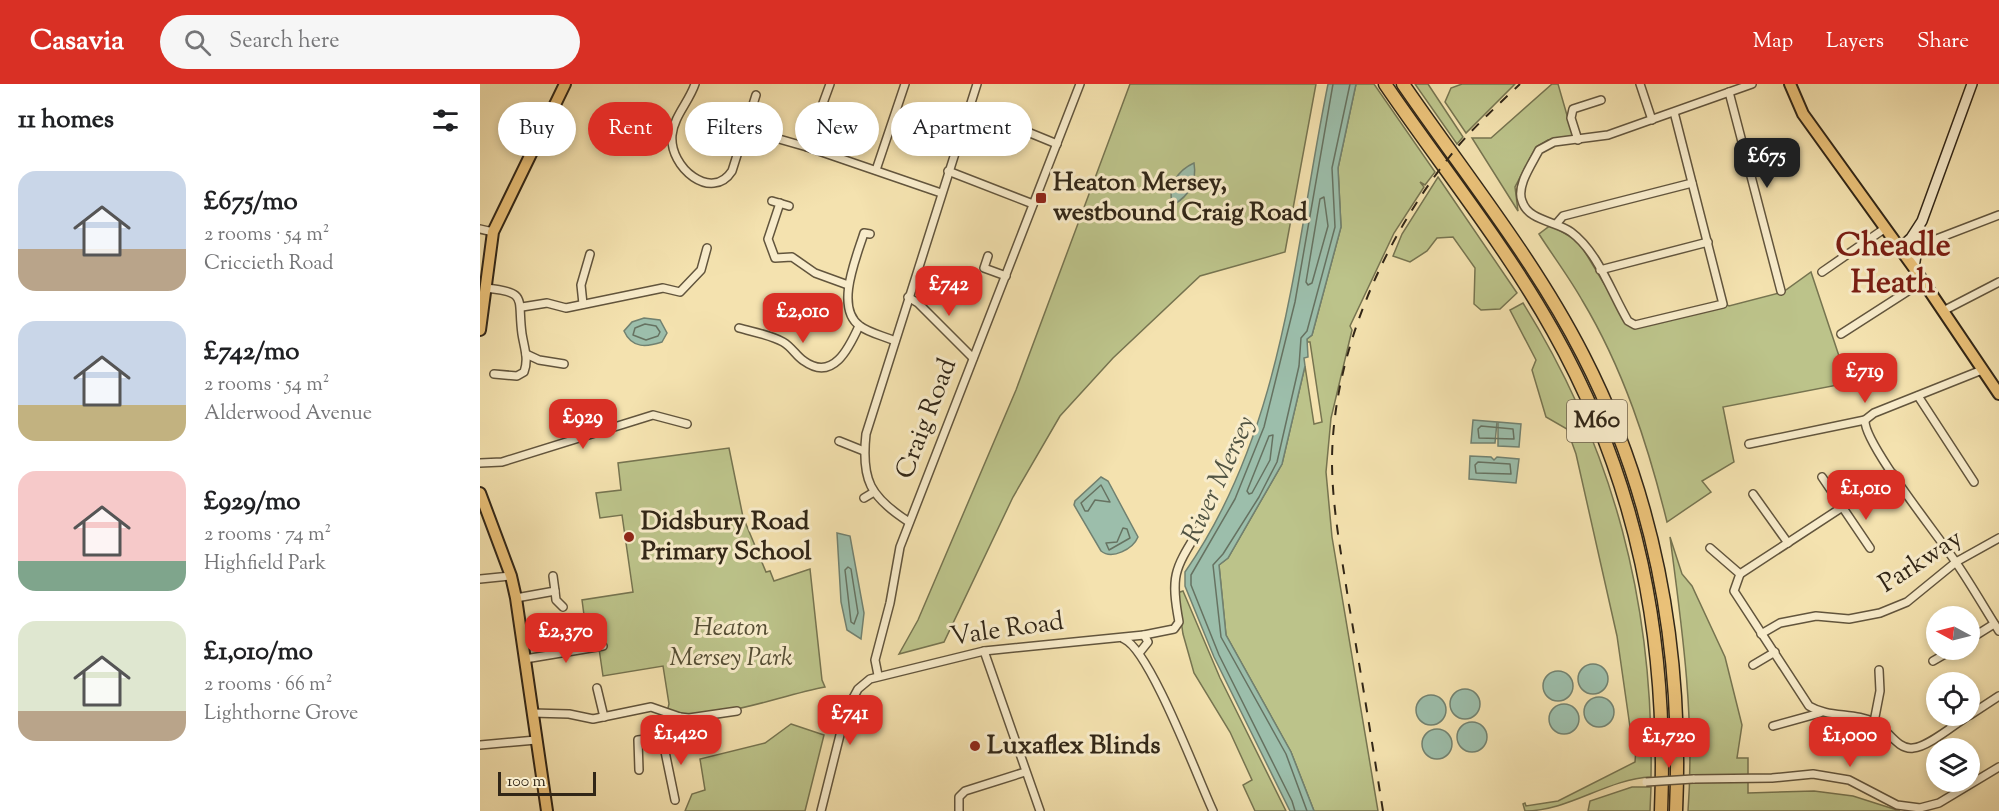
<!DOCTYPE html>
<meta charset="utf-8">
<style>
body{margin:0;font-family:"Sorts Mill Goudy",serif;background:#f6f6f6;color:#202124;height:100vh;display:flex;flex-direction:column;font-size:22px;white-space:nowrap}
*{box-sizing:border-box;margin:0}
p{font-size:20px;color:#757577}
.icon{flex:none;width:33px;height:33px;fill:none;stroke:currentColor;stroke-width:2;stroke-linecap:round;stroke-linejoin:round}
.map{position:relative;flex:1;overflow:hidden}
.details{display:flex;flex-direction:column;background:#fff;width:480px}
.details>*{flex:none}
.banner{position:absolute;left:18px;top:18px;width:570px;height:54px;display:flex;gap:12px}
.needle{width:39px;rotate:277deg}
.buttons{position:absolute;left:1446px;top:522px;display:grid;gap:12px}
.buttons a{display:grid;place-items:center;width:54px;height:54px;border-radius:50%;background:#fff;box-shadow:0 3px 9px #0003;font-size:30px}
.scale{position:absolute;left:18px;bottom:15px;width:98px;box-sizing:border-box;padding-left:6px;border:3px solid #312617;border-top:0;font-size:16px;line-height:21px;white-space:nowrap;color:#312617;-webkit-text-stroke:4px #f8eccb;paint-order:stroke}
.price{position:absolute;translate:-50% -51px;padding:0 14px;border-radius:12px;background:#d93025;color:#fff;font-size:20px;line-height:39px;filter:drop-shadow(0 2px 3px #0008)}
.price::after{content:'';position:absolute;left:50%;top:36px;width:18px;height:14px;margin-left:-9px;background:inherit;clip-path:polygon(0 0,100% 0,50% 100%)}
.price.current{background:#222;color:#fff}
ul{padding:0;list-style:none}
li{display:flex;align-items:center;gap:18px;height:150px;padding:0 18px}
li span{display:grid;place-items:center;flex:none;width:168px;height:120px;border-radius:18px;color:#555}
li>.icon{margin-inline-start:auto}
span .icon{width:72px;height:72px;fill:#fffc;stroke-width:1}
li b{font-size:26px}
h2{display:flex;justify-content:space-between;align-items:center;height:72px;padding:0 18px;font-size:26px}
.pill{padding:0 21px;border-radius:27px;background:#fff;box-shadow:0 3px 9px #0003;font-size:21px;line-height:54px}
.pill.current{background:#d93025;color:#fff}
header{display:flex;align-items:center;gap:36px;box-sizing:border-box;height:84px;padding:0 30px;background:#d93025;color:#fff}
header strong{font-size:28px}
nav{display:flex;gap:33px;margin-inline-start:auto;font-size:21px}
.search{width:420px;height:54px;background:#f6f6f6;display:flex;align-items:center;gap:15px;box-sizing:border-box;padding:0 21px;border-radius:33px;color:#757577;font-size:22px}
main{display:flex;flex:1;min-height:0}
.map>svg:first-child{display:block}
.green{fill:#bcc38a;stroke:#767450;stroke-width:1.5}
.water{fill:#9cbeab;stroke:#718170;stroke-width:1.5}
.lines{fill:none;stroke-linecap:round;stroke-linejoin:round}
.shore{stroke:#667261;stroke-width:1.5}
.minor-casing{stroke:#62553d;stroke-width:10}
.secondary-casing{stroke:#312617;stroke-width:12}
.primary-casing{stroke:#312617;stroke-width:14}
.motorway-casing{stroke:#312617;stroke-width:15}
.minor{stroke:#f8eccb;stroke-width:7}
.secondary{stroke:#f8eccb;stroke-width:9}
.primary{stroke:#eac178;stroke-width:10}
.motorway{stroke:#eac178;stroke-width:12}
.rail{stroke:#312617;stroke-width:2;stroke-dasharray:10 10;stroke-linecap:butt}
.minor-bridge-casing{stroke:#62553d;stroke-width:10;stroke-linecap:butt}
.minor-bridge{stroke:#f8eccb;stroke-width:7}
.poi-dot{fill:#8f2418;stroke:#f8eccb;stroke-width:2}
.labels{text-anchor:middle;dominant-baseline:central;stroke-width:6;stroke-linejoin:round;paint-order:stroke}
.shield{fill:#f8eccb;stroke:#6d614d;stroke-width:1.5}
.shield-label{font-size:24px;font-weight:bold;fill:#312617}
.poi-label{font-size:26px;font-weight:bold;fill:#312617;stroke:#f8eccb;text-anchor:start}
.street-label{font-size:26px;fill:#312617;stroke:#f8eccb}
.park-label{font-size:26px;font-style:italic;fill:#544d34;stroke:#f8eccb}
.water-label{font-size:27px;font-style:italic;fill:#515443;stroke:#f8eccb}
.district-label{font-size:32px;font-weight:bold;fill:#7a1f14;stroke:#f8eccb}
</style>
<header>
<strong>Casavia</strong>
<div class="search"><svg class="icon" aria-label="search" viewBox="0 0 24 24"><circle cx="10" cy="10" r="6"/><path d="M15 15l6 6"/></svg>Search here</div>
<nav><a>Map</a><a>Layers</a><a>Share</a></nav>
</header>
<main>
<section class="details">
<h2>11 homes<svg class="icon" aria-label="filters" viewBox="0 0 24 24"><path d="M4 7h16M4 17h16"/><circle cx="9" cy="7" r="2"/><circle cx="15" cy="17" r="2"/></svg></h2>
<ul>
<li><span style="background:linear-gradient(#c9d6e8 65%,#b9a48a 0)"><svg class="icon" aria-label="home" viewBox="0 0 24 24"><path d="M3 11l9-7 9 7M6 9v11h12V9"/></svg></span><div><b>£675/mo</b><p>2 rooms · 54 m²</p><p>Criccieth Road</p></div></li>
<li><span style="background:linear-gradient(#c9d6e8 70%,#c2b280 0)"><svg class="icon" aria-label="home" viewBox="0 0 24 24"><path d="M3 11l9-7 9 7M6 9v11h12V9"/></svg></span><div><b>£742/mo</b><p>2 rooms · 54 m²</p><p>Alderwood Avenue</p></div></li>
<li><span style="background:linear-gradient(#f6c9c9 75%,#7fa58c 0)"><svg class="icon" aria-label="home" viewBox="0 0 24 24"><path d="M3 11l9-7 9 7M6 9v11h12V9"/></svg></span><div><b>£929/mo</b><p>2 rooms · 74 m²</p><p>Highfield Park</p></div></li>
<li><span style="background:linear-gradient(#dfe7d0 75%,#b9a48a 0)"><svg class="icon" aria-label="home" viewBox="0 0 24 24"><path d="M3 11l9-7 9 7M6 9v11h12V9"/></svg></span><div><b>£1,010/mo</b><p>2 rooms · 66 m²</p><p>Lighthorne Grove</p></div></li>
</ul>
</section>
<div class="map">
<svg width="1519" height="727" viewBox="0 0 1519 727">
<rect width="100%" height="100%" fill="#f4e2af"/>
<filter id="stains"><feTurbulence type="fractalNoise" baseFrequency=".00333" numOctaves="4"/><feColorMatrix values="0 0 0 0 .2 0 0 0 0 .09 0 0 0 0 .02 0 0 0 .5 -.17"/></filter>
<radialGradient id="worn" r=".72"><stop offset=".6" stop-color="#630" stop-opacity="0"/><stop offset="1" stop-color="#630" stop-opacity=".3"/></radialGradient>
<g class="green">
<path d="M650,0h186l-31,168 -85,24 -87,82 -53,58 -47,81 -69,145 -45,12 19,-34 98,-230z"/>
<path d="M876,0h18l61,88 -10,13 -5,-3 4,5 -30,46 -44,93 2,4 -21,88 -5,54 6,65 46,274h-64l-23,-59 -65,-117 -7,-70 9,-7 54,-94 23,-98 9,58 8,-2 -12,-80h-3v-3l5,-4 29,-108 -3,-59z"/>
<path d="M935,0h13l35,53 -6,7z"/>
<path d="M982,0h53l-49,49 -21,-31 6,-14z"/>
<path d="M1072,0h6l15,52 -25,4 -12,7 -21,40 3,24 -46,-73h19z"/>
<path d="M958,93l79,116 -17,16 -19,1 -7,-6 1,-36 -22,-31 -16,1 -10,13 -17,11 -17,-6 9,-22z"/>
<path d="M1071,141l28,17 49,82 96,-21 5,3 54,-14 28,-20 37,111 -125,24 11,55 -32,19 9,11 -44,30c-19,-77 -44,-154 -85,-222 -13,-23 -29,-44 -43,-66z"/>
<path d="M1043,219c91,146 131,302 128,474 -44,2 -82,34 -126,34l-2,-7 2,-1 1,3 32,-5 77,-39 1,-13 -3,-1 -16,-112 -41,-182 -9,-25 -21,-12 -14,-47 4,-10 -26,-50z"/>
<path d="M249,364l14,69 23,55 4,-1 4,10 36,-12 12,111 3,7c-52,10 -106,35 -158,25l2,-8 -6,-38 -60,10 -9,-62 -10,1 -2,-15 51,-8 -11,-77 -22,3 -4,-25 25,-3 -3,-27z"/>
<path d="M1190,453l12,37 10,12 33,71 17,68 -5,33h11v35l66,-2 39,5 47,15h-212c7,-92 -6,-184 -18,-274z"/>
<path d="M703,507l37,87 66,133h-31l-12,-26 9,-5 -22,-48 -36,-59 -11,-39 -6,-41z"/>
<path d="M311,640l33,11 -19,76h-120l7,-17 13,-4 -5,-31 65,-16z"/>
<path d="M1152,703h19l-1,24h-62l2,-10z"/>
</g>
<g class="water">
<path d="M848,0h28l-18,84 3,59 -29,108 -5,4 1,18 -4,1 1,8 -23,98 -54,94 -9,7 7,70 65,117 23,59h-24l-76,-154 -29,-71v-14c100,-144 109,-321 143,-488z"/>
<path d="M714,79c3,19 -5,33 -21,42 -7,-18 5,-35 21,-42z"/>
<path d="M164,234l16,2 7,13 -5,9c-15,5 -30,7 -38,-11l8,-9z"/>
<path d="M993,336l24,2 -2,21h-24z"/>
<path d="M1018,338l23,2 -2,23 -21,-1z"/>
<path d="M990,372l21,1 3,3 3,-3 22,2 -3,24 -47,-4z"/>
<path d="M621,393l7,4 30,56c-5,12 -26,23 -37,14l-27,-46 1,-4z"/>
<path d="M357,449l13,3 14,77 -3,26 -14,-9 -6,-28z"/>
<circle cx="1113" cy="595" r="15"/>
<circle cx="1078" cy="602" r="15"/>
<circle cx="985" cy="620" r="15"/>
<circle cx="951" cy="626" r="15"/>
<circle cx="1119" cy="628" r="15"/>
<circle cx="1084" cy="635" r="15"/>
<circle cx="992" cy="653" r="15"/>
<circle cx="957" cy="660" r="15"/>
</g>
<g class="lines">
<g class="shore">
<path d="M844,113l4,29 -16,57 -4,2 -2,-3 14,-83z"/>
<path d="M165,240l11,2 4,6 -2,4 -12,4 -13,-5 2,-7z"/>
<path d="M1001,342l32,3 1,10 -35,-1 -1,-9z"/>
<path d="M793,351l-3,25 -18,33 -3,1 -2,-3 22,-55z"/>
<path d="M998,378l32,2 1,10 -35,-1 -1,-8z"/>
<path d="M621,401l9,17 -15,-2 -7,11h-3l-4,-8z"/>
<path d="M643,444l4,1 3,9 -21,12 -3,-7 11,-1z"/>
<path d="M368,483l3,2 7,44 -4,11 -3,-2 -6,-52z"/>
<path d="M815,727l-3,-10 -73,-146 -28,-70v-10l44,-76 29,-72 31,-125 38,-218"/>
<path d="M827,727l-21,-57 -65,-117 -8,-72 10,-11 36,-57 18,-35 22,-96 2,-28 6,-7 28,-104 -3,-59 18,-84"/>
</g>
<g class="minor-casing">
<g id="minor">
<path d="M215,0c-6,18 -21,32 -23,51 -3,33 40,67 60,36l24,-76"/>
<path d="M1160,0l12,36"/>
<path d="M1249,8l52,199"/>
<path d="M489,24l88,36"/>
<path d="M1194,28l49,192 -88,21 -7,-4c-17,-29 -30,-69 -57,-89 -15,-11 -43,-11 -49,-31 -6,-15 10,-37 17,-51l15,-8 54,-7 144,-51"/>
<path d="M264,45l63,18 134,46"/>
<path d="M1098,56l-7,-22 2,-9 28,-9"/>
<path d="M327,63l23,-63"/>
<path d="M396,86l29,-86"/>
<path d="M468,87l85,33"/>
<path d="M292,117l17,5"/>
<path d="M300,119l-12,36 7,19 17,-1 23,16 33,12"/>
<path d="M1077,139l6,-7 129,-33"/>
<path d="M0,145l13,3"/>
<path d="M390,150l-6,-1c-7,23 -30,75 -4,93 9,7 24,10 35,15"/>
<path d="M1437,157l9,2 73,-28"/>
<path d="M508,172l-4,12 22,8"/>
<path d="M1120,186l108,-28"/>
<path d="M1342,188l62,-43"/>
<path d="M5,204c44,4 32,10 37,46 2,13 7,25 2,38l-7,4 -23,-2"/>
<path d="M428,213l10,6 55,55"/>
<path d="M103,220l-2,-19 9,-31"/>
<path d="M42,223l25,-4 19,5 97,-20 17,4 21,-22 6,-22"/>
<path d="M1463,227l56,-29"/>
<path d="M259,244c14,4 32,7 44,14 9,5 13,14 21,19 29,21 45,-13 55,-35"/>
<path d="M1361,250l81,-52"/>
<path d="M46,270l13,6 25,4"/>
<path d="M1438,312l56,86"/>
<path d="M1385,336c-2,23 76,119 92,144 15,22 28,45 42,67"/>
<path d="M359,357l25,10"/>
<path d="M1269,360l116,-24 9,-7 108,-43"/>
<path d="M0,379l22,-1 151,-47 34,9"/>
<path d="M1342,393l48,71"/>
<path d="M1273,410l35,49"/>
<path d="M384,414l10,-6"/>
<path d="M429,438c-39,-25 -48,-42 -43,-88l111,-350"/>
<path d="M1230,464l30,26 -6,17 75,115c20,12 46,6 67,17 12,7 22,27 37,25 15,-1 42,-24 55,-32"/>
<path d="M1260,490l153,-100"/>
<path d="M0,495l31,-3"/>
<path d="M75,507l1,9 7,7"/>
<path d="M36,514l39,-7 -2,-15"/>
<path d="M1281,550l19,-11 36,-7 33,3 31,-6 27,-11 49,-40 43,-24"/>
<path d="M664,551l30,-6 5,-7c-9,-48 -4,-53 21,-94"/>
<path d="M644,555c26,11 74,140 89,172"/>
<path d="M1490,555l24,-15"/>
<path d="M504,567l56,160"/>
<path d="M45,575l78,-13"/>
<path d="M1453,577l19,-11"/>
<path d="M1273,581l22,-13"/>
<path d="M398,591l-3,-15 15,-57 10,-56 180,-463"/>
<path d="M117,604l7,29"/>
<path d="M52,629l37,1 24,5 58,-12 29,10 9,1 48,-7"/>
<path d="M1490,631l29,-19"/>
<path d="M1394,638l6,-31 -1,-21"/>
<path d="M1293,642l47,-13"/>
<path d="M182,653l13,63"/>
<path d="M0,661l56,-5"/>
<path d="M159,686l-1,-30 24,-3 18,-20"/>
<path d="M1213,695l79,-1 41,-4 36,6 48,25 23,3 19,-5 60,-36"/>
<path d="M341,727l25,-100 12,-22 12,-10 114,-28 160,-16 4,7 -8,10"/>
<path d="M479,727v-14l6,-6 60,-19"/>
</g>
</g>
<g class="secondary-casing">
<g id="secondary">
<path d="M1419,165l12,-11 11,-17 50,-137"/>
<path d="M1434,184l6,-39"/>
</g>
</g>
<g class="primary-casing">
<g id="primary">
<path d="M1310,0l13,30 111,154 85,126"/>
<path d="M0,246l13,-98 72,-148"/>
<path d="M0,409l31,83 5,22 31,213"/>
</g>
</g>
<g class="motorway-casing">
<g id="motorway">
<path d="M905,0c56,82 120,161 168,247 85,151 115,309 108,480"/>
<path d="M923,0c61,89 131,175 180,271 74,144 100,296 93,456"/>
</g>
</g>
<use href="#minor" class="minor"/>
<use href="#secondary" class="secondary"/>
<use href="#primary" class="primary"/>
<use href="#motorway" class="motorway"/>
<path class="rail" d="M903,727c-11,-69 -22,-138 -34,-206 -7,-48 -17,-96 -17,-145 1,-112 56,-230 127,-315 19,-22 40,-41 61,-61"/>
<g class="minor-bridge-casing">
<path id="minor-bridge" d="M1166,698l47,-3"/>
</g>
<use href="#minor-bridge" class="minor-bridge"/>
</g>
<g class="poi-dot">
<rect x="555" y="108" width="12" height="12" rx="3"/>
<circle cx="149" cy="453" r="6"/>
<circle cx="495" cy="662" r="6"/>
</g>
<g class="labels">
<rect class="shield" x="1087" y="316" width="60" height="42" rx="4.5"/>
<g class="shield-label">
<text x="1117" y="337">M60</text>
</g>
<g class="poi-label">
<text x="573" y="99">Heaton Mersey,<tspan x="573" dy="30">westbound Craig Road</tspan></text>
<text x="161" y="438">Didsbury Road<tspan x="161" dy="30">Primary School</tspan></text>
<text x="507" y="662">Luxaflex Blinds</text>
</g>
<g class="street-label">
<text transform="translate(447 335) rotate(-69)">Craig Road</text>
<text transform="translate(1441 478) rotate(-33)">Parkway</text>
<text transform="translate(527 546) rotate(-8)">Vale Road</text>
</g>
<g class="park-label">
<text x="251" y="544">Heaton<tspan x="251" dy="30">Mersey Park</tspan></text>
</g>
<g class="water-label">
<text transform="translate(740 396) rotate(-65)">River Mersey</text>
</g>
<g class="district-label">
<text x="1413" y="163">Cheadle<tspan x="1413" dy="37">Heath</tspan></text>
</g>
</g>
<rect width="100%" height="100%" filter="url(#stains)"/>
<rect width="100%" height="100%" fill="url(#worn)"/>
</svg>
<div class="buttons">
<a><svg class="needle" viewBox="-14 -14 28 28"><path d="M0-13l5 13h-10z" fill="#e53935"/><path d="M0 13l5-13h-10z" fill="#757577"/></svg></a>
<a><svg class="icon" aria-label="locate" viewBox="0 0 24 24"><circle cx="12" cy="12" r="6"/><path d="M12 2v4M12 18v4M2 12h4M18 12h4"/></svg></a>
<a><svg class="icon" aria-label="layers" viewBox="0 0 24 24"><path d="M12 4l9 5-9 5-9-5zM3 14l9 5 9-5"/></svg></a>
</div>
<div class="scale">100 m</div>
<b class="price current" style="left:1287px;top:105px">£675</b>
<b class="price" style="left:469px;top:233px">£742</b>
<b class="price" style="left:323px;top:260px">£2,010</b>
<b class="price" style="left:1385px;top:320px">£719</b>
<b class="price" style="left:103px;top:366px">£929</b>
<b class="price" style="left:1386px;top:437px">£1,010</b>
<b class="price" style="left:86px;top:580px">£2,370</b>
<b class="price" style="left:370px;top:662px">£741</b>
<b class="price" style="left:201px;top:682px">£1,420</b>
<b class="price" style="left:1370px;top:684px">£1,000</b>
<b class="price" style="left:1189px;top:685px">£1,720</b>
<div class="banner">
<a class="pill">Buy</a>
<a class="pill current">Rent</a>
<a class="pill">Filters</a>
<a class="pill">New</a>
<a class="pill">Apartment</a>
</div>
</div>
</main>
